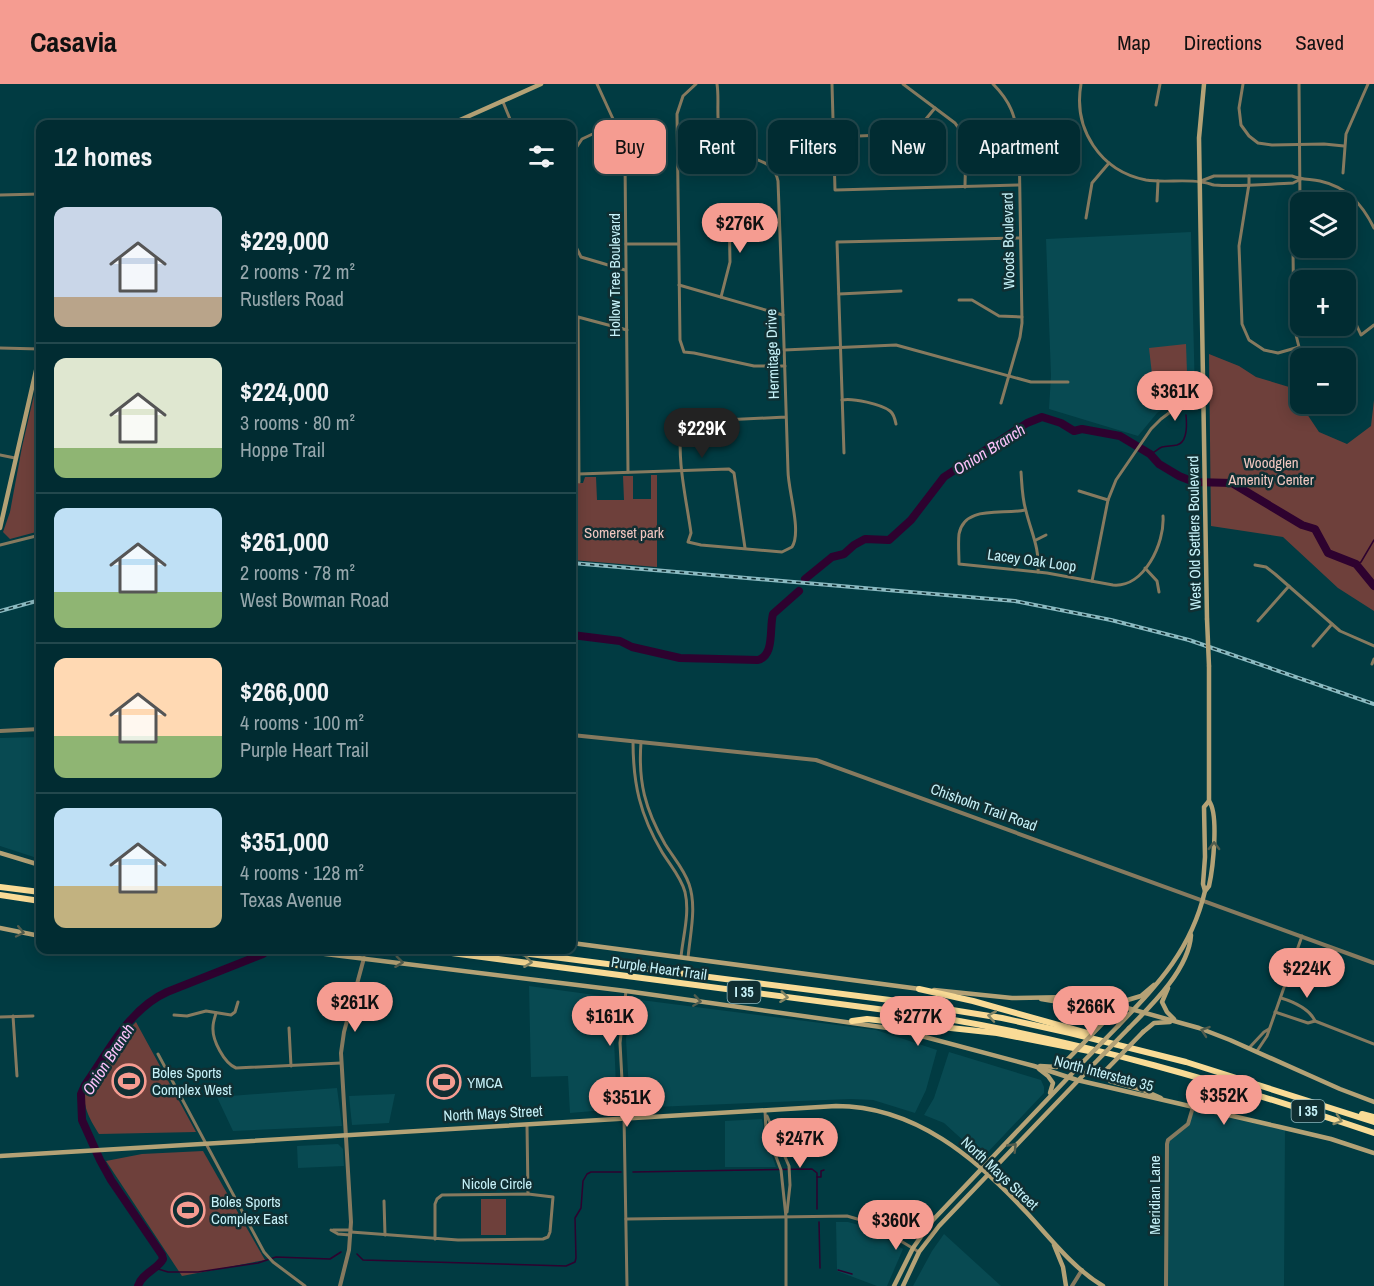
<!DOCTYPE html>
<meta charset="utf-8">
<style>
body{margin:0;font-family:"Archivo Narrow",sans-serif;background:#0b343a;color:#f1f3f6;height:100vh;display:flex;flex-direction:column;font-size:22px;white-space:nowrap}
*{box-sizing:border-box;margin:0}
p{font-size:20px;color:#96a7ac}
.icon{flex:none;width:33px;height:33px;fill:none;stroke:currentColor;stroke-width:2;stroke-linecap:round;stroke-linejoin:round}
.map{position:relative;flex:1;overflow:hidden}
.side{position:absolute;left:36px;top:36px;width:540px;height:834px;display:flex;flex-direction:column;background:#012c32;border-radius:12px;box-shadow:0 3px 15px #0003,0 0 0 2px #23484d}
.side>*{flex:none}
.guide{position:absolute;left:594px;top:36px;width:570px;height:54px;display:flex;gap:12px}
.buttons{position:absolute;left:1290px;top:108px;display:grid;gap:12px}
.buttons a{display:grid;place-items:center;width:66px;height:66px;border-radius:12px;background:#012c32;box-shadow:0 3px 15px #0003,0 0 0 2px #23484d;font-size:30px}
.price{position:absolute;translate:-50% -51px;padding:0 14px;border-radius:21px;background:#f59c91;color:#111;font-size:20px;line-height:39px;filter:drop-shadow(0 2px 3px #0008)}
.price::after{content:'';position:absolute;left:50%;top:36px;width:18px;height:14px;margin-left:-9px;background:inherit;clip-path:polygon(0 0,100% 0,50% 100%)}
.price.selected{background:#222;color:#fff}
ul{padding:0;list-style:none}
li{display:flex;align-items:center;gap:18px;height:150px;padding:0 18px}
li+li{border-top:2px solid #23484d}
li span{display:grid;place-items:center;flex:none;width:168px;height:120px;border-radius:12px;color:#555}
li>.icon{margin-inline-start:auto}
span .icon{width:72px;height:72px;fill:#fffc;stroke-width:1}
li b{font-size:26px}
h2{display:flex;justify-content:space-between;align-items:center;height:72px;padding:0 18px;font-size:26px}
.tag{padding:0 21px;border-radius:12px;background:#012c32;box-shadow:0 3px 15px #0003,0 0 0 2px #23484d;font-size:21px;line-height:54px}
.tag.selected{background:#f59c91;color:#111}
header{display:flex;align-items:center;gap:36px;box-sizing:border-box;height:84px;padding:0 30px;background:#f59c91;color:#111}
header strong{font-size:28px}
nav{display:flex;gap:33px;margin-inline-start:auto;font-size:21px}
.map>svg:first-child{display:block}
.built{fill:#084a52}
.green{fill:#6e403b}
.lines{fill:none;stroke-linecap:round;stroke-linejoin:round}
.stream{stroke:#2e022f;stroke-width:1.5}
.river{stroke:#2e022f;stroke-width:8}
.minor{stroke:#867a5f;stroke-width:3}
.tertiary{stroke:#867a5f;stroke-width:4}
.secondary{stroke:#b4a276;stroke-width:4.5}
.motorway{stroke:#f9db96;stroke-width:6}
.rail-casing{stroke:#8bbac1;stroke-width:4}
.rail{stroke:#102f33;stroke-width:1.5;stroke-dasharray:4.5;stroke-linecap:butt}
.secondary-bridge{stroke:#b4a276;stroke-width:4.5}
.oneway{stroke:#525d4e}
.oneway2{stroke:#848564}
.labels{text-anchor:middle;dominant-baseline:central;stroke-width:5;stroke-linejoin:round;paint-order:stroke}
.shield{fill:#102f33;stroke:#8fb7bd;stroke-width:1.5}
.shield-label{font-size:14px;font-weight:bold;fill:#c6f1f8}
.street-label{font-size:15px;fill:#c6f1f8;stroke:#102f33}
.park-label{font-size:15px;fill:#f1c7c0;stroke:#102f33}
.poi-label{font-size:15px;fill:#c6f1f8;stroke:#102f33;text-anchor:start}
.water-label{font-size:16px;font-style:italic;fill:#fec3fc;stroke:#102f33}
</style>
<header>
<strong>Casavia</strong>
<nav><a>Map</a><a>Directions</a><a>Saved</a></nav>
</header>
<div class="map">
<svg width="1374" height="1202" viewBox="0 0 1374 1202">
<rect width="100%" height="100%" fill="#013b42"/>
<g class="built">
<path d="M1191,148l4,163 -4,6 -23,5 -11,7 -19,23 -89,-27 2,-33 -5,-137z"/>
<path d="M40,653v122l-40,-13v-108z"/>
<path d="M529,902l88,12 -3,41 3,70 -47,4 -2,-37 -37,1z"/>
<path d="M633,915l243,31 61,20 -11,40 -11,23 -42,-13 -22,-1 -221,9 -4,-69z"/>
<path d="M949,968l92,28 3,7v6l-57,60h-10l-33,-30 -20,-8 10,-17z"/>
<path d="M337,1004l5,38 -109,5 -16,-34z"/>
<path d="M395,1010l-6,29 -37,2 -3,-29z"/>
<path d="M1194,1026l91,20 -1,156h-117v-141l2,-5 20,-16z"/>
<path d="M762,1035l3,17 11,31h-51v-46z"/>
<path d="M338,1060l5,5 1,17 -46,2 -1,-22z"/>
<path d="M836,1138h12l18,5 37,22 -16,37h-10l-40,-15z"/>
<path d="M944,1150l57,52h-88l19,-35z"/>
</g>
<g class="green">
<path d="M1186,260l1,29 -34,10 -4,-35z"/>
<path d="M1209,270l30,12 17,11 33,10 30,45 28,12 24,-18 3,-26v211l-36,-23 -55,-51 -72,-11z"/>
<path d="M40,285v162l-30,8 -7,-7 7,-20 12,-65z"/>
<path d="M651,391h6v92l-85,-7v-77h11l2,-6h11l1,23h27l-1,-24h10v23h18z"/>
<path d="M136,938l60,110 -97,2c-8,-13 -17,-27 -14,-44 3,-17 38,-55 51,-68z"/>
<path d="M203,1067l62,109 -83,16 -76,-115 36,-7z"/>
<rect x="481" y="1115" width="25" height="36"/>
</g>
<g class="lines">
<g class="stream">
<path d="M1183,313l1,3"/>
<path d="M1150,370c5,-1 7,-5 12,-7 5,-1 10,-1 15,-2 11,-3 10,-20 9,-30"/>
<path d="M1356,480l5,-2 13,-22"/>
<path d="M633,1088l179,-3 5,4v36"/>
<path d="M817,1093h4v-6l3,-1"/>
<path d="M819,1138l1,46"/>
<path d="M357,1170l6,6 203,6 9,-4 1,-4 -1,-40 6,-10 2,-27 4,-7 4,-2h30"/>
<path d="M155,1184l13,4h30l60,-9 18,-6 54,2 11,-7"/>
<path d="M838,1186l14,4"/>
</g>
<g class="river">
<path d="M805,495l27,-22 12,-3 10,-9 11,-6 24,1 22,-20 33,-43 83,-54 15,-6 19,6 13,8 8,-2 38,7 30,18 9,10 20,12 15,6 38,1 70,42 13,4 13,24 28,11 18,22"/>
<path d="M572,551l48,6 12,6 48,11 78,2c17,-5 11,-31 15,-46l26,-23"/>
<path d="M138,1202c4,-13 19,-16 25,-27l-1,-4 -51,-75 -11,-20 -18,-40 -1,-26 4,-9c24,-34 44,-76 82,-93l96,-38"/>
</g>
<g class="minor">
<path d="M597,0l22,48 6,29 3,311"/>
<path d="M696,0l-13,12 -6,18 3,226 4,12 10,1 60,13h31"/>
<path d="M717,0c3,18 -3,41 7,57 13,21 49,12 54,40 4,97 7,193 10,290 0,19 14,61 4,76l-10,5 -81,-7 -13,-3 3,-9c-5,-36 -15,-75 -9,-111l104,-5"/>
<path d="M832,0l3,106 184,-5"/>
<path d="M903,0l52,39c14,16 10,44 10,64"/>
<path d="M993,0c18,18 22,32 26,56l3,183 -2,14 -19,66"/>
<path d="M1081,0c-8,45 19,87 65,96 18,3 37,-1 55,2 4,0 9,2 13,3 26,2 53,-1 79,-2l8,-4"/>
<path d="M1243,0l-4,24 2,17 8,11 9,7 14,2 52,-1 20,2"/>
<path d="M1299,0l1,119 -7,49 1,75 5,20 6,11"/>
<path d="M503,18l9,22"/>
<path d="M1156,21l4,-21"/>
<path d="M616,39l-34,16 -6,9v99l5,10 44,13"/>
<path d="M834,53l73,-3 14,-9 14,-17"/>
<path d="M1343,89l3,-39 22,-50"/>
<path d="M1249,92v8l-10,62 3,78 7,16 15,10 14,3 21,-6"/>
<path d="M1201,97l13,-5h78c10,4 18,3 28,5 27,6 42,23 54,47"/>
<path d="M0,111l40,-1"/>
<path d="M1157,117l1,-20"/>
<path d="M1086,134l6,-35 17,-20"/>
<path d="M626,160h52"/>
<path d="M679,201l104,30"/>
<path d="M839,210l62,-3"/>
<path d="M721,213l9,-35 -1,-54"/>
<path d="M959,216h13l27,16 23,1"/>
<path d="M1349,216l2,13 10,22 13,-10"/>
<path d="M0,264l40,1"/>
<path d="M784,266l112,-5 135,37h37"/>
<path d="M842,316c11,-2 39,4 48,11 4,3 5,8 6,13"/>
<path d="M1336,320l2,3"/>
<path d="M572,338l6,-1"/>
<path d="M844,369l-7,-211 183,-4"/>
<path d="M0,371l15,3"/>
<path d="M1021,388c1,13 1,26 5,39 5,21 14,37 12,61"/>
<path d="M578,390l151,-5 5,4 11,75"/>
<path d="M579,398l-1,-165 49,13"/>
<path d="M1079,407l29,9"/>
<path d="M1025,426c-23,5 -61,-5 -66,24 -1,9 0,20 0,30l88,9 66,12c31,3 52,-42 50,-69"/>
<path d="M1036,456l10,-5"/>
<path d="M0,461l40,-10"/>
<path d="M1255,481l11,2 9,7 65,57 34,15"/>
<path d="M1145,484l12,13 2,11"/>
<path d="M1092,497l16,-81 8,-20 35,-51 10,-10 12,-9 30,-4"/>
<path d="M1258,537l31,-35"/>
<path d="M1313,562l19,-22"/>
<path d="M1372,580l2,-5"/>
<path d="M633,657c0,43 7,74 29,111 8,13 19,25 23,40 5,21 -2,44 -4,65"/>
<path d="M641,658c-3,40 4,67 24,102 8,13 19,25 24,40 8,23 1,50 -1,74"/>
<path d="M626,907l-6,52 4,74 3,169"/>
<path d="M1281,914c13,4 28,10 34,23"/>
<path d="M1275,928l33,11 7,-2 59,23"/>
<path d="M216,929c-1,4 -3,9 -3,14 -1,13 11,36 23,41l105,-5"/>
<path d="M174,931l13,1 19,-5 25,4 4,-3 3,-10"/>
<path d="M13,932l4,60"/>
<path d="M0,933l33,-1"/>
<path d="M289,944l2,38"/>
<path d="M1249,964l15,-16 5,-3"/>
<path d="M1257,967l10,-15 35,-100"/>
<path d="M158,970l106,198 9,10 32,24"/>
<path d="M765,1027l1,19 15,40 5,47v69"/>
<path d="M767,1032l22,50 1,19 -3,27"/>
<path d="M527,1041l1,68"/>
<path d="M384,1117l1,34"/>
<path d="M626,1135l221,-3 24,7 48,29"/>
<path d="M331,1146l7,4 12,1"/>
<path d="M333,1146h18"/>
<path d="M351,1148l107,8 85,-1 5,-2 2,-5 3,-35 -25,-3 -86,1 -5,4 -2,5v35"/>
</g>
<g class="tertiary">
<path d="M0,647l40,-2"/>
<path d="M572,651l244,25 558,203"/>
<path d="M340,1202l9,-36 2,-28 -10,-169 3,-21 20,-74"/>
<path d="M1072,1202l10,-16"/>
<path d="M1166,1202l1,-142 1,-4 20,-16 5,-17"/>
</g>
<g class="secondary">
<path d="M1204,0l-5,54 8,481"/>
<path d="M451,40l90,-40"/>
<path d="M0,444l40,-175"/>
<path d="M0,769l40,12"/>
<path d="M1205,807l-2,-7 2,-27 -1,-50 5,-6"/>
<path d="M0,844l40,8"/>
<path d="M572,859l348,46"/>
<path d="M293,866l333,41 269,38 139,37 43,14 203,47 51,12 43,14"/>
<path d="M1168,904l-6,14 5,10 7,7"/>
<path d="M934,906l78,8 60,-1 41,7 86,24 31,12 110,49 34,13"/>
<path d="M1041,915l60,10 4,8 -1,5"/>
<path d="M1114,920l27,-8 13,-11"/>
<path d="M1118,942c41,-43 73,-76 87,-135l4,-5c4,-18 10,-72 0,-85v-135"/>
<path d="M1129,944c23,-23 60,-59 62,-93"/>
<path d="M1143,948l11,-9 16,-1"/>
<path d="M1040,982l17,1 10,-7"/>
<path d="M1039,985l9,7 5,7 -3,10"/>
<path d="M1106,986l-1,4 5,7 33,9 18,8"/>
<path d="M0,1072l836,-50c79,0 140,52 191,107 23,25 47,56 76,73"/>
<path d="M1054,1161l9,22 3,19"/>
<path d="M894,1202l19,-38 19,-27 149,-157"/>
<path d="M903,1202l16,-34 20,-26 152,-159"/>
</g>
<g class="motorway">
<path d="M0,803l40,5"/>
<path d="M0,811l40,6"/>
<path d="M298,866l10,2"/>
<path d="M429,866l502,66c151,25 298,68 443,117"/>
<path d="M498,866l392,50 112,18 68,15 116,29 188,60"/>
<path d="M919,905l54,12 114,32"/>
<path d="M852,937l15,-2 130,14 92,18"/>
<path d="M1362,1030l12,3"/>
</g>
<g class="rail-casing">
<g id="rail">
<path d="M572,479l443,38 96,19 78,20 185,64"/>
<path d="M0,527l40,-11"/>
</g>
</g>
<use href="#rail" class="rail"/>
<g class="secondary-bridge">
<path d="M1207,535l2,47"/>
<path d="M1067,976l37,-38"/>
<path d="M1081,980l37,-38"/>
<path d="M1091,983l38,-39"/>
<path d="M1106,986l37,-38"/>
</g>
</g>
<defs><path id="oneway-chevron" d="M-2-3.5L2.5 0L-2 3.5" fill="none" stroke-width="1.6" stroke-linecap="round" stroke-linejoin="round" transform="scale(1.5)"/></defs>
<g class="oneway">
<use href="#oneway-chevron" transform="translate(1214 762) rotate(-89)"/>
<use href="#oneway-chevron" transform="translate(20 848) rotate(12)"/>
<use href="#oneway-chevron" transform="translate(399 878) rotate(7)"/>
<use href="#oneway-chevron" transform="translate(697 917) rotate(8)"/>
<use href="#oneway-chevron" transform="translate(1205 947) rotate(-161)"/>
<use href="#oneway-chevron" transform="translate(1013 1063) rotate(-46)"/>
</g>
<g class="oneway2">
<use href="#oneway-chevron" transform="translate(528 878) rotate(7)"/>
<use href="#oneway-chevron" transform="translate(784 913) rotate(7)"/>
<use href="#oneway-chevron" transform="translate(992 932) rotate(-170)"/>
<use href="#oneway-chevron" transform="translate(1338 1036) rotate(18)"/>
</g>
<defs>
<g id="stadium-ring" transform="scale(1.725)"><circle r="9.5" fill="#102f33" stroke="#f59c91" stroke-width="1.5"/><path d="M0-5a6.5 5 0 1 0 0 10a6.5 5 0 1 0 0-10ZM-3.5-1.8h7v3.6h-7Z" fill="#f59c91"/></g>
</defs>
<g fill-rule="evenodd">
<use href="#stadium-ring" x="129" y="997"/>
<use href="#stadium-ring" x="444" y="998"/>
<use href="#stadium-ring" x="188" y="1126"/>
</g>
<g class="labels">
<g class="shield">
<rect x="727.5" y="897" width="33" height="22" rx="4.5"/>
<rect x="1291.5" y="1016" width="33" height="22" rx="4.5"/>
</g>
<g class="shield-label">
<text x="744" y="908">I 35</text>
<text x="1308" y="1027">I 35</text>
</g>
<g class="street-label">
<text transform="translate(1008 157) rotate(-91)">Woods Boulevard</text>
<text transform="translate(614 191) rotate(-90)">Hollow Tree Boulevard</text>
<text transform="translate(772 270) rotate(-92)">Hermitage Drive</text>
<text transform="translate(1194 449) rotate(-91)">West Old Settlers Boulevard</text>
<text transform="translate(1032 476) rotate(8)">Lacey Oak Loop</text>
<text transform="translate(984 723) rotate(20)">Chisholm Trail Road</text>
<text transform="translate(659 884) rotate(8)">Purple Heart Trail</text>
<text transform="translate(1104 989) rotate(15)">North Interstate 35</text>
<text transform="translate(493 1029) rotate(-3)">North Mays Street</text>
<text transform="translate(1000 1089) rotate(43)">North Mays Street</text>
<text x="497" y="1099">Nicole Circle</text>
<text transform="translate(1154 1111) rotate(-90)">Meridian Lane</text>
</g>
<g class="park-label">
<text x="1271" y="378">Woodglen<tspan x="1271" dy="17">Amenity Center</tspan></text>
<text x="624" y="448">Somerset park</text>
</g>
<g class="poi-label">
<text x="152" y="988">Boles Sports<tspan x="152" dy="17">Complex West</tspan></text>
<text x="467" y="998">YMCA</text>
<text x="211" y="1117">Boles Sports<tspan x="211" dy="17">Complex East</tspan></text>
</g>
<g class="water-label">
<text transform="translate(989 365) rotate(-32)">Onion Branch</text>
<text transform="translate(108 975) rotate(-57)">Onion Branch</text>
</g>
</g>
</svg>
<div class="buttons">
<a><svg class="icon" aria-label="layers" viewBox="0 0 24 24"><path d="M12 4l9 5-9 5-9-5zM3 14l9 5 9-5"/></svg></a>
<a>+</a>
<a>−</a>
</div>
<b class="price" style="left:740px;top:170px">$276K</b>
<b class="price" style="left:1175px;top:338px">$361K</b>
<b class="price selected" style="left:702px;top:375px">$229K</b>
<b class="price" style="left:1307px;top:915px">$224K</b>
<b class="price" style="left:355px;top:949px">$261K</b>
<b class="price" style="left:1091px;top:953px">$266K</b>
<b class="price" style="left:610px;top:963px">$161K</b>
<b class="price" style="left:918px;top:963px">$277K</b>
<b class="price" style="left:1224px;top:1042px">$352K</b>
<b class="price" style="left:627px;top:1044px">$351K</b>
<b class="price" style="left:800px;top:1085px">$247K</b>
<b class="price" style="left:896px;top:1167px">$360K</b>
<div class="guide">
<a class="tag selected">Buy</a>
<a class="tag">Rent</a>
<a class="tag">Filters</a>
<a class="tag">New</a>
<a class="tag">Apartment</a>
</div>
<section class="side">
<h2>12 homes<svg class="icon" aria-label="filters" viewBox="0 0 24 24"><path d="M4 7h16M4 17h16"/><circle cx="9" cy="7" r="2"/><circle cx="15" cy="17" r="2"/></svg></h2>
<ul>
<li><span style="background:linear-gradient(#c9d6e8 75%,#b9a48a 0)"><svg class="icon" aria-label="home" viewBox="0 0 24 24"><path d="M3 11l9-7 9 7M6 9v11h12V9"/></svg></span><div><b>$229,000</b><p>2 rooms · 72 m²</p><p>Rustlers Road</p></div></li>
<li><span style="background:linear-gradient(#dfe7d0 75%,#8fb573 0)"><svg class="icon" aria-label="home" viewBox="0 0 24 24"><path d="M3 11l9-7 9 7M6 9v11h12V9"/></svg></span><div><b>$224,000</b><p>3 rooms · 80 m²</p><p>Hoppe Trail</p></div></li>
<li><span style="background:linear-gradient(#bfe0f5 70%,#8fb573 0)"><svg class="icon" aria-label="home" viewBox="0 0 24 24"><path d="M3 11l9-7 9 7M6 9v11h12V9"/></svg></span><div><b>$261,000</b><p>2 rooms · 78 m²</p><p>West Bowman Road</p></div></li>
<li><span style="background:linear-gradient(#ffd9b3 65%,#8fb573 0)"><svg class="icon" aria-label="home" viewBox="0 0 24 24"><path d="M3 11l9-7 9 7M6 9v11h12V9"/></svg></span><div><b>$266,000</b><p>4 rooms · 100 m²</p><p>Purple Heart Trail</p></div></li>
<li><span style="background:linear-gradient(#bfe0f5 65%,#c2b280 0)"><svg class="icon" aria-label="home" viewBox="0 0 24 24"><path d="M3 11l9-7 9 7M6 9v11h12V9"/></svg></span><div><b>$351,000</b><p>4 rooms · 128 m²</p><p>Texas Avenue</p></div></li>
</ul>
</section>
</div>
